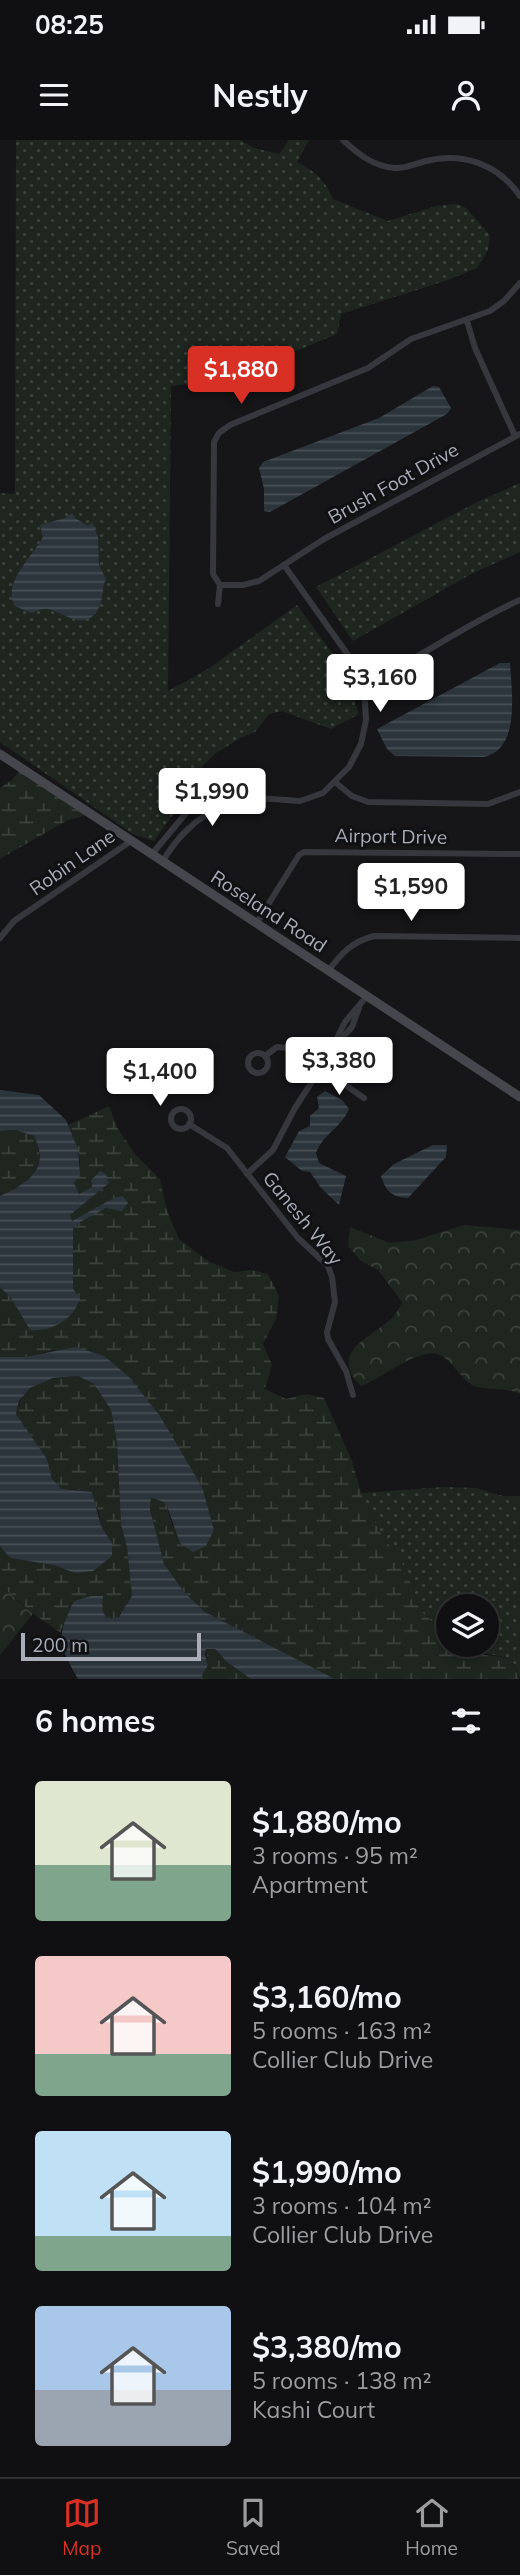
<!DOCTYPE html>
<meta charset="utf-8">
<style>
body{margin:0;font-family:Mulish,sans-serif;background:#19191b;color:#f1f3f6;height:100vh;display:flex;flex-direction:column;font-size:26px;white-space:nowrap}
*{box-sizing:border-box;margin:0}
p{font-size:23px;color:#9c9d9f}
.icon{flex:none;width:38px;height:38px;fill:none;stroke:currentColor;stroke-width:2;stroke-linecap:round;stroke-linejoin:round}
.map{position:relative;height:1539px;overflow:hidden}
.details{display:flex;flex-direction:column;background:#101012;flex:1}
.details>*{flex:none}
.controls{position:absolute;left:436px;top:1454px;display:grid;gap:14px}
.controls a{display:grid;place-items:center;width:63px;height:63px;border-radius:50%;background:#101012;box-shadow:0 4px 10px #0003,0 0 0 2px #303032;font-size:35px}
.scale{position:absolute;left:21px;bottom:18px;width:180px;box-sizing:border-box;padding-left:7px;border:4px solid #a8adb8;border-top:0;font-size:19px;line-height:24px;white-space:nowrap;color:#a8adb8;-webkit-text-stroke:5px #111113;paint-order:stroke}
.price{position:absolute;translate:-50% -60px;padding:0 16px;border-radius:7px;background:#fff;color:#222;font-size:23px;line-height:46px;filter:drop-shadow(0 2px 4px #0008)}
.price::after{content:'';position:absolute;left:50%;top:42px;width:21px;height:16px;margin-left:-10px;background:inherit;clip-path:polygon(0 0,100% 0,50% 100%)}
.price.selected{background:#d93025;color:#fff}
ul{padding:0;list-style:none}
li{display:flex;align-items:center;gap:21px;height:175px;padding:0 35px}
li span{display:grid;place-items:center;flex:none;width:196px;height:140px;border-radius:7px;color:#555}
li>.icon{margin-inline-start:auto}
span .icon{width:84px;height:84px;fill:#fffc;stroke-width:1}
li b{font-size:30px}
h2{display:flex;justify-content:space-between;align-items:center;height:84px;padding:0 35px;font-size:30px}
.status{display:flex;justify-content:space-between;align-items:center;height:49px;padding:0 35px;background:#101012;direction:ltr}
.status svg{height:19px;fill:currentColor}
header{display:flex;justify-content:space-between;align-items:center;height:91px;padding:0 35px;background:#101012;font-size:32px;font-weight:700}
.dock{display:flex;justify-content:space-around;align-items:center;height:98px;border-top:2px solid #303032;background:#101012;font-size:19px;color:#9c9d9f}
.dock a{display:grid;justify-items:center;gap:4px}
.dock .selected{color:#d93025}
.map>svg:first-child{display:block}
.green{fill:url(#green-dots)}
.forest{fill:url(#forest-crowns)}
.wetland{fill:url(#wetland-marsh)}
.water{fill:url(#water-rules)}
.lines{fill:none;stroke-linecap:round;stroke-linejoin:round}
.minor{stroke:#37383d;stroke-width:6}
.secondary{stroke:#45474d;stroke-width:9}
.labels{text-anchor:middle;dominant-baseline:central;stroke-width:6;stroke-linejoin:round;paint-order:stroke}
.street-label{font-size:19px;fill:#a8adb8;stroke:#111113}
</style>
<div class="status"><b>08:25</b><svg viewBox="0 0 49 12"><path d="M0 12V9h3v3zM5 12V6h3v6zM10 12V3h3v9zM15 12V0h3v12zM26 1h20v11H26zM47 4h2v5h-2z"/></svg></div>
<header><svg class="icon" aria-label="menu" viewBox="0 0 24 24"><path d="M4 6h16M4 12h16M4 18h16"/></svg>Nestly<svg class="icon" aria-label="person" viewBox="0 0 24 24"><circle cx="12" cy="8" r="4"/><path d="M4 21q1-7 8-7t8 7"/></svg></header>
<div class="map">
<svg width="520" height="1539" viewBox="0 0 520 1539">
<defs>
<pattern id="green-dots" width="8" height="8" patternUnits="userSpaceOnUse" patternTransform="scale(1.75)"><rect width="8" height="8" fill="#1e261f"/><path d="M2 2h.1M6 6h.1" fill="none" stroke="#3c433d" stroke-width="1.8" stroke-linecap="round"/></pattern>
<pattern id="forest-crowns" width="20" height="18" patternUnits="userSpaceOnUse" patternTransform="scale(1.75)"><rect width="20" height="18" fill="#1e261f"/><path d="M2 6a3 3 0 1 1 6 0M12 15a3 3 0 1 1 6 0" fill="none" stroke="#3c433d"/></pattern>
<pattern id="wetland-marsh" width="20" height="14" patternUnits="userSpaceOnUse" patternTransform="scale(1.75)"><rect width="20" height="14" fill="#1e261f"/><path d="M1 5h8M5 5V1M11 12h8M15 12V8" fill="none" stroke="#3c433d"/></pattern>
<pattern id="water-rules" width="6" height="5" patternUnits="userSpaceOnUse" patternTransform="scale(1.75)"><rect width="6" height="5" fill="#2c353c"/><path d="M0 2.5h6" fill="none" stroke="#485056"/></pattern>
</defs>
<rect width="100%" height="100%" fill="#161618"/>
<g class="green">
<path d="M16,0h224l14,8 25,6 10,-14h20l-12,22c18,9 28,18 36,37l55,22 48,-15 20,-2 10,4 24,27 -2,15 -11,18 -29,12 -107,34 -4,20 -109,45 -57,7 -3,305 40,-22 89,-64 46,63 16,46 -28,15 -49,-18 -13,3 -14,18 -13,5 -26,16 -16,16 -6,17 -40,55 -21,-7 -133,-92v-249l14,1 1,-4z"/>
<path d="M520,343v69l-47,21 -120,68 -37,-54 163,-86z"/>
<path d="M443,1347l33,1 27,8h17v183l-8,-19c-18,-8 -37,-4 -53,-15h27v-39h-38v31l-26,-25 -17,-44 -26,-38 -18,-37z"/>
</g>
<g class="forest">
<path d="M464,1085l56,5v164c-15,-8 -33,-2 -48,-9 -12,-7 -19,-24 -32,-30 -21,-9 -59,24 -79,31 -35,-35 13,-49 33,-70 3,-4 6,-10 8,-14l-24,-32 -17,-9 -13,-15 2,-19 40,16 26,-3z"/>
<path d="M0,1445l33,29 -33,41z"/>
</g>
<g class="wetland">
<path d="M19,631l67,44 -20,6 -66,38v-71l12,-8z"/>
<path d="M109,966l9,23 17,25 25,25 7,32 12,28 29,22 26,11 17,-2 17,4 11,22 -3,23 -13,25 9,21 -7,24 21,10 21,-5 17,4 28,63 9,32 18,37 26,38 17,44 26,25v8c11,0 13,4 22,7 14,5 28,2 42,8l7,19h-184l-130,-67 -21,-20 -20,-27 -14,-57 1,-12 15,7 7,24 29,-40 -20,-31 -127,-106 -30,7h-25v-70l11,11 12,21 50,-30v-60c9,-10 26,-21 39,-21l11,-12 -51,25 -2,-6 39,-32 -11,-10 -7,7 1,7 -13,7 -5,-11c13,-18 2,-39 -6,-58z"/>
<path d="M15,990l19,6c16,33 -6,46 -34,60v-65z"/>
<path d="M78,1236l16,8 17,26 6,32 4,83 6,22 5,49 -13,21 -12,2 -5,-10 -41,20v4l-26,-18 -35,-30v-39l10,12 43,7 22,8 37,-30 -11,-17 -3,-17 -19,-19 -17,-1 -10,-10 -5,-20 -31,-45c7,-33 33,-36 62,-38z"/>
<path d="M206,1509h9l12,13 24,17h-51l8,-14z"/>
</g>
<g class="water">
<path d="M433,246l6,1 12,21 -4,6 -177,98 -6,-1v-22l-5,-21 4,-6 116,-44z"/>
<path d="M72,373l3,5 13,8 4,-4 6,15 1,28 7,14c-5,10 -2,22 -9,32 -15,22 -35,-1 -50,-2 -6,-1 -10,3 -16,4l-16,-7c-14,-22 18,-50 28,-69l-3,-12 25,-7z"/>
<path d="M500,523h10c2,31 10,88 -27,94l-88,-1 -8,-7 -10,-20z"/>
<path d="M0,950l39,5 27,25 12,29 2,25 -6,9 5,11 13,-7 -1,-7 9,-9 6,3 3,9 -39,32 2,6 44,-24 7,-1 5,7 -6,8 -16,-3 -26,14 -7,7v60l7,9c-6,22 -29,34 -50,32l-19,-32 -11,-11v-91c27,-13 51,-27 34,-60l-19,-6 -15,1z"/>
<path d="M325,951l17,9 7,9c-8,19 -26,25 -33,44l3,10 27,13 -7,29 -18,-17 -11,-16 -8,-1 -17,-14 14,-26 11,-5v-10l9,-8 -2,-11z"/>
<path d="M433,1005h14l-1,12 -38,41c-16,-1 -22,-6 -27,-22l13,-12z"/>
<path d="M75,1207l29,9 25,21 31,39 42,71 12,43 -8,16 -13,6 -13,-9 -14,-40 -15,-6 -1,12 14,55 20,28 21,20 130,67h-84l-24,-17 -12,-13h-9l-1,5 3,11 -8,14h-122c-20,-36 -22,-41 -4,-78l17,-5h12l-1,13 5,10 12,-2 13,-21 -5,-49 -6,-22 -4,-83 -6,-32 -17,-26 -16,-8 -25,2 -23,10 -11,13 -3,13 31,45 5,20 10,10 30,3 9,34 11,17v13l-19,15 -18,2 -22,-8 -43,-7 -10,-12v-189h25z"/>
</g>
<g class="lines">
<g class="minor">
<path d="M343,0c15,14 30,26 51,28 11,1 21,-4 32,-7 37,-9 72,3 94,35"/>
<path d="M520,143l-16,18 -14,10 -79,28 -43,29 -138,57 -11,8 -5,9 -1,132 7,11h23l16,-4 65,-42 196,-105"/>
<path d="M467,181l8,27 40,88"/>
<path d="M218,464l2,-19"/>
<path d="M364,544c54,-24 101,-60 156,-84"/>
<path d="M335,642l17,14 16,6 120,2 32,-12"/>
<path d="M152,714l39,-47 17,-11 19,-4h22l9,6 42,3 23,-8 26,-26 12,-23 5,-24 -2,-36 -11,-22 -69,-97"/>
<path d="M163,721c12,-21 33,-44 57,-53 13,-5 26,-4 38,-10"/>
<path d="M256,784l43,-69 5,-3 216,2"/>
<path d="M0,798l14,-17 117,-80"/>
<path d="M328,831c14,-18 23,-29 46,-35l146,2"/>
<path d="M334,907l18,-20 7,-19"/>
<circle cx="258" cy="923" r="10"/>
<path d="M265,916l12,-9 11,1 24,14"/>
<circle cx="320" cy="928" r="10"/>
<path d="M326,920l19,-38 22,-26"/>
<path d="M328,933l36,25"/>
<circle cx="181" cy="979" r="10"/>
<path d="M189,984l38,24 71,90 30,28 4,11 3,25 -8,30 1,7 18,32 7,24"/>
<path d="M247,1034l26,-24 22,-42 20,-31"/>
</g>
<path class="secondary" d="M0,614l520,343"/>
</g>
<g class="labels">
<g class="street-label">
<text transform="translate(393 343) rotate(-29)">Brush Foot Drive</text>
<text transform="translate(391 696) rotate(1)">Airport Drive</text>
<text transform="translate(72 722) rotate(-35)">Robin Lane</text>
<text transform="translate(269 771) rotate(33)">Roseland Road</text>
<text transform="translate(303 1078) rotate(51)">Ganesh Way</text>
</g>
</g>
</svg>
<div class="controls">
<a><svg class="icon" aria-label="layers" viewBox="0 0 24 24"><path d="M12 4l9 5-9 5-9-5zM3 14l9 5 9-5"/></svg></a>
</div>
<div class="scale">200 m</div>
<b class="price selected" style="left:241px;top:266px">$1,880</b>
<b class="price" style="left:380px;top:574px">$3,160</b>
<b class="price" style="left:212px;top:688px">$1,990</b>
<b class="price" style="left:411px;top:783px">$1,590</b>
<b class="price" style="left:339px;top:957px">$3,380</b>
<b class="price" style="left:160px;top:968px">$1,400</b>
</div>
<section class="details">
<h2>6 homes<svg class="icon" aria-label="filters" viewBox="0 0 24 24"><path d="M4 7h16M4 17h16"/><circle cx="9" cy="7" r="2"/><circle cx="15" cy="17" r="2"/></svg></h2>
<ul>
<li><span style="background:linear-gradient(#dfe7d0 60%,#7fa58c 0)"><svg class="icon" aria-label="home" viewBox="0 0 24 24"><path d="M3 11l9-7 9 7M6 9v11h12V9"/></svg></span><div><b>$1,880/mo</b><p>3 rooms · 95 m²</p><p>Apartment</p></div></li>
<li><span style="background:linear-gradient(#f6c9c9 70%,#7fa58c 0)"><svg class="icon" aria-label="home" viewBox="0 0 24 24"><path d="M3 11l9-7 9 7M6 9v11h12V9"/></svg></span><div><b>$3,160/mo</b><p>5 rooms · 163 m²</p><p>Collier Club Drive</p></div></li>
<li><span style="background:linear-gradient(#bfe0f5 75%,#7fa58c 0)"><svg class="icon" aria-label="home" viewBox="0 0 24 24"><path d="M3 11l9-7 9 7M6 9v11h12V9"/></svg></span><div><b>$1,990/mo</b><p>3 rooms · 104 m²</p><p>Collier Club Drive</p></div></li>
<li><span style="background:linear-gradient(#a9c7e8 60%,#9aa5b1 0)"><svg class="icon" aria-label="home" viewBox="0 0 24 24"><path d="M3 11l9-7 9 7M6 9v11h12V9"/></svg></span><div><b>$3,380/mo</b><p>5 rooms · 138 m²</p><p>Kashi Court</p></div></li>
</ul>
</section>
<nav class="dock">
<a class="selected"><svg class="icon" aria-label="map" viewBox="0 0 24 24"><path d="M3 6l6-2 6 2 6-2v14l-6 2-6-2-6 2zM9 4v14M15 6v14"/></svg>Map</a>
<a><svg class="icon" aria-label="saved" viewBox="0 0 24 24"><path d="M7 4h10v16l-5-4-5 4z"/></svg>Saved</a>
<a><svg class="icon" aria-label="home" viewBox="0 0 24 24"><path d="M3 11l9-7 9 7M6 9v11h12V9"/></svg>Home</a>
</nav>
